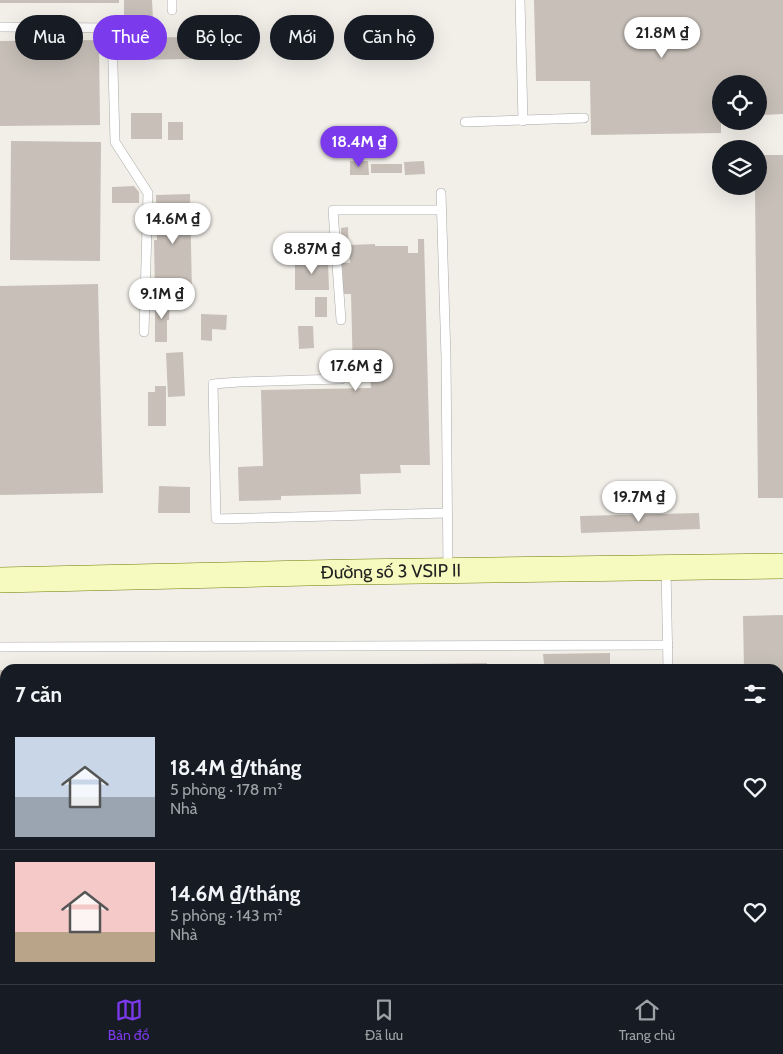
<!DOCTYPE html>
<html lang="vi">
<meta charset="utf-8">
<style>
body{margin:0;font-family:Cabin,sans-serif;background:#20242c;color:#f1f3f6;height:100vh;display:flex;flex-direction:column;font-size:19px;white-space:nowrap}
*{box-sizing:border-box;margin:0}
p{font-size:16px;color:#9ea1a6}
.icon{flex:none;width:28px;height:28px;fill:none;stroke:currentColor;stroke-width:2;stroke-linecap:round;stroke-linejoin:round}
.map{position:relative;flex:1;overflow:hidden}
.panel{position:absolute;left:0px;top:664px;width:784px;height:321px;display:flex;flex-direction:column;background:#171b24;border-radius:15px 15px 0 0;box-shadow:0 5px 20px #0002}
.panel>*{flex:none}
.guide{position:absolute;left:15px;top:15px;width:500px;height:45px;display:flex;gap:10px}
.buttons{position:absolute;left:712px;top:75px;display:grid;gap:10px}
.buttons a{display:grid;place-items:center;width:55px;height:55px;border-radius:50%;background:#171b24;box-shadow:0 5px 20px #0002;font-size:25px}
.price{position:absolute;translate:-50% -42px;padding:0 11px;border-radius:18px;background:#fff;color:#222;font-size:16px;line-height:32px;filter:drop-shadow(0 1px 2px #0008)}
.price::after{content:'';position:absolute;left:50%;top:30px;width:15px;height:11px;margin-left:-8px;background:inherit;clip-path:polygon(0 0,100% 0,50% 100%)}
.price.active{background:#7c3aed;color:#fff}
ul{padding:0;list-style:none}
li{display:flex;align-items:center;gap:15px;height:125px;padding:0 15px}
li+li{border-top:1px solid #363941}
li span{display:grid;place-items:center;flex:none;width:140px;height:100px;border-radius:0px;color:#555}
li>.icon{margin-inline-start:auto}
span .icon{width:60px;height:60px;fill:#fffc;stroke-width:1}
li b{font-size:21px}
h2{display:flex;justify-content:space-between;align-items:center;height:60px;padding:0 15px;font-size:21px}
.tag{padding:0 18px;border-radius:22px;background:#171b24;box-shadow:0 5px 20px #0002;font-size:18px;line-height:45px}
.tag.active{background:#7c3aed;color:#fff}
.tab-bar{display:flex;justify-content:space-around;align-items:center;height:70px;border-top:1px solid #363941;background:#171b24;font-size:14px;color:#9ea1a6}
.tab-bar a{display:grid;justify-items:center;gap:2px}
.tab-bar .active{color:#7c3aed}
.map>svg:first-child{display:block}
.building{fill:#c7bfb8}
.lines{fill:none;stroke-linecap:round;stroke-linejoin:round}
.lane-casing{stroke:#a9a9a9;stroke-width:10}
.secondary-casing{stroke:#707d05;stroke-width:26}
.lane{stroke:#fff;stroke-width:9}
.secondary{stroke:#f7fabf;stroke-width:25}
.labels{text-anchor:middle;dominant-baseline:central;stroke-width:4;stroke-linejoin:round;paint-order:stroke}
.street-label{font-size:18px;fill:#222;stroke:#fff}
</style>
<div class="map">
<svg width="783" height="984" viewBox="0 0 783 984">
<rect width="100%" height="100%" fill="#f2efe9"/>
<g class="building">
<rect x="0" y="0" width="119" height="3"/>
<path d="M124,0h28l1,19 -10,1v8h-19z"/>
<path d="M534,0h249v114l-24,1v-31h-38v49l-130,2 -1,-54h-54z"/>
<path d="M190,37l1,22 -68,1 -1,-22z"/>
<path d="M99,40l1,85 -100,1v-85z"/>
<rect x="131" y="113" width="31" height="26"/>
<rect x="168" y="122" width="15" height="18"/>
<path d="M11,141l90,1 -1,119 -90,-1z"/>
<path d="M759,155h24v343h-25l-3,-312h4z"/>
<path d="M350,161h18l1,14h-19z"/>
<path d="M424,161l1,13 -20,1 -1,-13z"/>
<rect x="371" y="164" width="31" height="9"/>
<path d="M134,186l5,6v11h-27v-16z"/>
<path d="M190,194l2,99h-37l-1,-53h3l-1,-45z"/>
<path d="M348,227l1,30h-7l-1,-29z"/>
<path d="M418,239h6l6,226h-30l1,8 -41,1 1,20 -80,2v4l-42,1 -1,-34 25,-1 -2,-76 110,-2 -1,-13h-17l-2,-81h-8l-1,-31h8v-18l25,-1v2h33v7h10z"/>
<path d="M328,260l1,30h-34v-29z"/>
<path d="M98,284l5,209 -103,2v-209z"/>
<rect x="315" y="297" width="12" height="20"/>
<path d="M155,300h15l-1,20h-2v22h-12z"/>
<path d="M201,314l26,1 -1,15 -14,-1v12l-11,-1z"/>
<path d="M298,326h15l1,22 -15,1z"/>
<path d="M183,352l2,44 -17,1 -2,-44z"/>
<path d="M155,386h11v40h-18v-34h7z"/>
<path d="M159,486l31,1v26h-32z"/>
<path d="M699,513l1,16 -119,4 -1,-17z"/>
<path d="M783,615v66h-4v-12h-35l-1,-53z"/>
<path d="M610,653v16h-119v-5h53l-1,-10z"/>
<path d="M487,663v6h-278v-2z"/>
<rect x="0" y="670" width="5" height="148"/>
<rect x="779" y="698" width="4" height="126"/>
<rect x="779" y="839" width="4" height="59"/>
<path d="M0,909h5v71h487v4h-491z"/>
<rect x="496" y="980" width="136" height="4"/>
<rect x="689" y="980" width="45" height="4"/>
</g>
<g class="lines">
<g class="lane-casing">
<g id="lane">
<path d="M172,0v10"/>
<path d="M520,0l3,121"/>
<path d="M0,27l112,1 3,114 33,51 -4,139"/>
<path d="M465,122l119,-4"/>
<path d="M441,193l5,165 2,212"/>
<path d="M341,320l-8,-110h108"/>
<path d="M341,379l-102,3 -26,2 3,135 231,-6"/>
<path d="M666,568l2,101"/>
<path d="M0,647l668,-2"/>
<path d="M0,892l5,-1"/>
<path d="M675,980v4"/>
</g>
</g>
<g class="secondary-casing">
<g id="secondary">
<path id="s1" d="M0,580l352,-8 431,-6"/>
</g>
</g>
<use href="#lane" class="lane"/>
<use href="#secondary" class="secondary"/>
</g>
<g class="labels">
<g class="street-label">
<text stroke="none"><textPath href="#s1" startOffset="391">Đường số 3 VSIP II</textPath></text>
</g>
</g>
</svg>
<div class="buttons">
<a><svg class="icon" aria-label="locate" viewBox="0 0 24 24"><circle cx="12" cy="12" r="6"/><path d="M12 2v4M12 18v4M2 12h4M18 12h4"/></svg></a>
<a><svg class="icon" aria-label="layers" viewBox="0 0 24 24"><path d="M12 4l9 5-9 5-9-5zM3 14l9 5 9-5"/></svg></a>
</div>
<b class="price" style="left:662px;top:59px">21.8M ₫</b>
<b class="price active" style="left:359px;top:168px">18.4M ₫</b>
<b class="price" style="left:173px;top:245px">14.6M ₫</b>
<b class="price" style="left:312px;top:275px">8.87M ₫</b>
<b class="price" style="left:162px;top:320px">9.1M ₫</b>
<b class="price" style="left:356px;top:392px">17.6M ₫</b>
<b class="price" style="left:639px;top:523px">19.7M ₫</b>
<div class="guide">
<a class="tag">Mua</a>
<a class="tag active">Thuê</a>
<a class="tag">Bộ lọc</a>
<a class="tag">Mới</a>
<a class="tag">Căn hộ</a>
</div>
<section class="panel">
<h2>7 căn<svg class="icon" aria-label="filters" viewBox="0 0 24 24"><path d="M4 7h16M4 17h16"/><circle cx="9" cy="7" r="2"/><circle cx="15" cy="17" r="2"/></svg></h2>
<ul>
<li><span style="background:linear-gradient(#c9d6e8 60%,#9aa5b1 0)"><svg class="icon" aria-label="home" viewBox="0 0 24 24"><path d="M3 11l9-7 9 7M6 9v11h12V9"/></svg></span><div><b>18.4M ₫/tháng</b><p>5 phòng · 178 m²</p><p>Nhà</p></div><svg class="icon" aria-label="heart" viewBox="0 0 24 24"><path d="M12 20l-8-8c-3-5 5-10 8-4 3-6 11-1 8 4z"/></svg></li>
<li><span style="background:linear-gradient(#f6c9c9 70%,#b9a48a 0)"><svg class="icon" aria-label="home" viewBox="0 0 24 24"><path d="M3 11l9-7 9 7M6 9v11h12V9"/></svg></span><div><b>14.6M ₫/tháng</b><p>5 phòng · 143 m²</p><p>Nhà</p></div><svg class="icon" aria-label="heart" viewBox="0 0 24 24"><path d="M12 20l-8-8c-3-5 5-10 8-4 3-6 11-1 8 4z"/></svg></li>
</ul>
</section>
</div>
<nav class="tab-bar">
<a class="active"><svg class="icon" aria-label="map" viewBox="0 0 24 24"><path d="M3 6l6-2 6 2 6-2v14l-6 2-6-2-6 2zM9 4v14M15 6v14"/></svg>Bản đồ</a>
<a><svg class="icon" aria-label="saved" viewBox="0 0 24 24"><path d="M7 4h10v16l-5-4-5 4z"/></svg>Đã lưu</a>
<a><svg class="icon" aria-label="home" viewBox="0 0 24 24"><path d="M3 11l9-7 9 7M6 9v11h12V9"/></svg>Trang chủ</a>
</nav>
